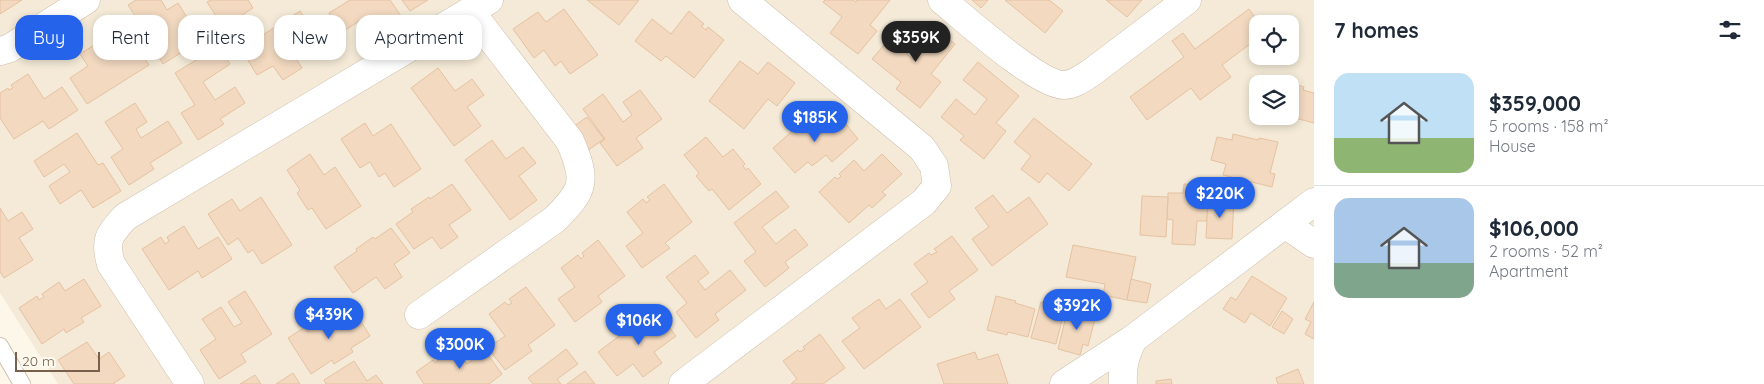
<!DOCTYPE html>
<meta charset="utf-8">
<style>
body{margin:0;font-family:Quicksand,sans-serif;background:#f2f2f3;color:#1f2937;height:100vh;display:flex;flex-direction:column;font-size:19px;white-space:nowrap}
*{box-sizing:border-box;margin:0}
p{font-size:16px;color:#747a83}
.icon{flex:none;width:28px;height:28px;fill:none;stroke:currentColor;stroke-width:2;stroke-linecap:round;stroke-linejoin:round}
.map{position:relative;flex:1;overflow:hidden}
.sheet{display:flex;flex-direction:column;background:#fff;width:450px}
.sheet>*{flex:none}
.banner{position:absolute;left:15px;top:15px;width:475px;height:45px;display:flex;gap:10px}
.controls{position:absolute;left:1249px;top:15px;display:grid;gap:10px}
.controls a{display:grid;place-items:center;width:50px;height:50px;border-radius:10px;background:#fff;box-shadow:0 2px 8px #0003;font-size:25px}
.scale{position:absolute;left:15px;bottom:12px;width:85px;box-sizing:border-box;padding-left:5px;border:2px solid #77604c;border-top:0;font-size:14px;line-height:18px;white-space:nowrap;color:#77604c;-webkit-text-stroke:4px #fffaef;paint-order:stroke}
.price{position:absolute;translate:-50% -42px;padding:0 11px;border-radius:18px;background:#2563eb;color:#fff;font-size:16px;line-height:32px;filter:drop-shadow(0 1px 2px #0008)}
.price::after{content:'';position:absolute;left:50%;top:30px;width:15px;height:11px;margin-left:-8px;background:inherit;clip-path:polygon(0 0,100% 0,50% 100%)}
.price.selected{background:#222;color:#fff}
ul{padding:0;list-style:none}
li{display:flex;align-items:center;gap:15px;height:125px;padding:0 20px}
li+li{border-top:1px solid #e0e1e3}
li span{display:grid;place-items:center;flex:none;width:140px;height:100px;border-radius:15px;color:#555}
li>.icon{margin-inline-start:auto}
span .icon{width:60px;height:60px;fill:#fffc;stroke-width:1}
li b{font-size:21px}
h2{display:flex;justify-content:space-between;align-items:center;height:60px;padding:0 20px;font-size:21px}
.chip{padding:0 18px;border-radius:15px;background:#fff;box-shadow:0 2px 8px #0003;font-size:18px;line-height:45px}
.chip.selected{background:#2563eb;color:#fff}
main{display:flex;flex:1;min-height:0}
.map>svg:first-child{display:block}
.residential{fill:#f4ead7;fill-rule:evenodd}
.building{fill:#f2d9c0;stroke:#e5c2a1}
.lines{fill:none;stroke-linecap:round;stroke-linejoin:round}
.service-casing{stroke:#cfc0ae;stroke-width:18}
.minor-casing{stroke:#cfc0ae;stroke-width:29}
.service{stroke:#fff;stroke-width:16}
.minor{stroke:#fff;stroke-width:28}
</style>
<main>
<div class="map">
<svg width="1314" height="384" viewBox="0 0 1314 384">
<rect width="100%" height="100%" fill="#fcf7e9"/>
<path class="residential" d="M0,0h1314v384h-1256l-58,-91zM1258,24h32v32h-32zM1258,84h32v32h-32z"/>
<g class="building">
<path d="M0,0h22l-22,14z"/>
<path d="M136,0h25l6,10 11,-7 23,37 -38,24 -13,-22 -2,1 -10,-14 4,-3 -14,-21z"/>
<path d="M211,0h37l5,8 -30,19 -16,-25z"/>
<path d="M350,0h40l11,16 -29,18 -10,-15 -21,14 -12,-20z"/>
<path d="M402,0h26l-18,11z"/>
<path d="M587,0h52l-20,25z"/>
<path d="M825,0h28l3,2 1,-2h33l-20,25 7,6 -19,23 -28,-21 12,-16 -19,-15z"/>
<path d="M972,0h16l-7,8z"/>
<path d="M1005,0h44l14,11 -18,22z"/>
<path d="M1106,0h36l-15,17z"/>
<path d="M564,9l34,46 -28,19 -9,-13 -6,5 -11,-16 -10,8 -21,-29 25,-17 8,10z"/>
<path d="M1249,9l11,15h-2v14l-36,27 9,12 -31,23 -9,-12 -44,32 -17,-23 54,-40 -12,-16 11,-8 12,16z"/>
<path d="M300,11l20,30 -25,16 7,11 -19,12 -10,-14 -16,9 -16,-26z"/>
<path d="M689,11l15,13 -3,2 5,4 2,-3 16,13 -30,38 -28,-22 -5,5 -26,-20 17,-22 19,15z"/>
<path d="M926,22l29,22 -24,30 10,8 -21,26 -24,-19 5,-7 -29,-23 17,-20 25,21 6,-7 -12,-9z"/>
<path d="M105,38l8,12 18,-11 18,26 -62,39 -17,-26 18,-12 -8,-12z"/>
<path d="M219,46l11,18 -27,18 12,18 20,-13 10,16 -25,16 4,5 -26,16 -17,-27 14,-8 -20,-32z"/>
<path d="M740,61l18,13 10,-12 27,21 -18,23 -9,-7 -24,30 -35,-28z"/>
<path d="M978,62l41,34 -23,27 10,8 -22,28 -24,-19 4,-4 -23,-19 15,-18 19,16 12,-16 -24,-19z"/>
<path d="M438,68l17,23 17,-12 12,16 -17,12 14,19 -27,20 -43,-58z"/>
<path d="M28,74l16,25 18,-12 16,23 -29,19 -6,-8 -29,18 -14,-21v-25l8,-5 1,2 4,-2 -2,-3z"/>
<path d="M1284,81l20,6 -1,3 11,3v30l-19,-5 -1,2 -13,-4h9v-32h-7z"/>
<path d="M640,90l22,29 -26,19 7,10 -26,18 -17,-23 5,-4 -22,-30 20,-15 20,28 9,-7 -9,-13z"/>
<path d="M135,103l12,19 -11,7 5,9 27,-17 14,22 -32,20 4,6 -25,16 -18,-28 12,-8 -18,-27z"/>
<path d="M814,112l15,16 12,-10 17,21 -26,23 -6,-7 -14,11 -4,-4 -13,11 -22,-25z"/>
<path d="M587,117l17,22 -17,12 -17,-22z"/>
<path d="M1034,118l58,46 -23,27 -22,-18 -8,10 -18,-14 10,-13 -17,-14z"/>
<path d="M365,123l8,13 18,-12 30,45 -27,18 -9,-14 -6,4 -9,-15 -10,6 -19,-29z"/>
<path d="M77,133l21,32 5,-2 18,28 -28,17 -12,-18 -21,14 -11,-18 21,-14 -6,-8 -20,13 -10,-16z"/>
<path d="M1233,134l25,6 1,-2 19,4 -8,31 5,1 -3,13 -49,-12 3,-11 -15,-4 6,-23 15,3z"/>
<path d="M706,137l17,20 10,-8 12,15 -2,2 3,4 2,-2 13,16 -32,26 -17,-21 -3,2 -13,-15 3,-3 -15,-18z"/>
<path d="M492,140l14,19 17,-12 13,16 -17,13 18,24 -27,20 -45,-60z"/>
<path d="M310,154l14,21 11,-8 26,39 -35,23 -14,-21 -4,2 -11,-17 3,-3 -13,-20z"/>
<path d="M882,154l20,20 -20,18 4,3 -14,13 -3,-3 -20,18 -30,-31 16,-15 3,2 3,-3 -2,-2 15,-14 10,11z"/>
<path d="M452,184l19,26 -22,15 9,12 -17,12 -9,-12 -18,12 -18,-25 17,-12 -2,-3 18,-12 1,2z"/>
<path d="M664,184l28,38 -27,21 5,5 -28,20 -16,-22 17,-13 -16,-21 16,-13 3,4 4,-3 -3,-3z"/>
<path d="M1184,184l25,1 -2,36h-10l-2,24 -23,-1 1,-24 -6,-1 1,-26h15z"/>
<path d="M776,191l13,16 -27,20 14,17 19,-15 13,16 -23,17 4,6 -24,19 -21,-26 12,-9 -22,-29z"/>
<path d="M993,195l14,18 22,-16 19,27 -56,42 -20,-27 17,-12 -14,-19z"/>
<path d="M1142,196l26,1 -2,40 -26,-2z"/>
<path d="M261,197l31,48 -30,19 -9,-14 -5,3 -10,-15 -10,7 -20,-31 24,-15 8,12z"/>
<path d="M1208,199l26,1 -2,39 -26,-1z"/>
<path d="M0,208l8,13 14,-9 11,17 -14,9 14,22 -29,18 -4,-6z"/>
<path d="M184,226l14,23 20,-12 14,22 -30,19 -4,-7 -29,19 -27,-41 19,-12 4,7 4,-3 -2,-4z"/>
<path d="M391,228l19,25 -16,11 8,13 -17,12 -9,-12 -23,16 -19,-26 23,-16 -1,-2 17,-12 2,2z"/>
<path d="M952,236l26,34 -29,21 6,8 -26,19 -18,-24 17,-12 -14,-18 15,-11 2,2 6,-3 -3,-3z"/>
<path d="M598,240l27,36 -27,20 4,6 -27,20 -17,-23 17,-12 -14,-19 17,-13 3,4 3,-3 -2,-3z"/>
<path d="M1073,245l63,12 -9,43 -24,-5 2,-11 -39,-7z"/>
<path d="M695,255l14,18 -11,8 7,9 25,-20 16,20 -31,24 4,6 -23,18 -20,-26 11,-9 -21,-26z"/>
<path d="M1252,276l35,22 -17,28 -19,-13 -6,10 -22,-14 8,-12 5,3z"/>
<path d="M84,279l17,27 -20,12 3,4 -18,11 -2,-4 -22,15 -23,-36 18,-12 2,4 5,-3 -2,-3 17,-12 6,9z"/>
<path d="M1131,279l20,5 -4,19 -20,-3z"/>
<path d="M526,287l29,38 -27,20 4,6 -27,19 -17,-22 17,-12 -16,-22 16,-12 3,3 4,-2 -3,-4z"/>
<path d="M245,291l27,43 -31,20 5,8 -27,17 -19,-29 16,-11 -14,-20 19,-12 13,20 8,-4 -14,-21z"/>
<path d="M996,296l20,5 -1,2 20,6 -7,28 -20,-5 -1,3 -20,-5z"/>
<path d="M879,299l7,10 14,-10 21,28 -57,42 -22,-28 18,-13 -8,-10z"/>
<path d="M1041,302l24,6 -9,36 -25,-6z"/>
<path d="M1314,302v37l-9,-5 6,-12 -6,-3z"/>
<path d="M1068,308l28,7 -8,31 -5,-2 -3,11 -22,-6z"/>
<path d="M353,309l17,27 -19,12 2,4 -19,12 -2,-4 -21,14 -23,-36 17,-11 3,5 5,-4 -2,-3 17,-11 5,8z"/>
<path d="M655,309l21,27 -22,16 8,11 -19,14 -10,-13 -16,12 -19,-24z"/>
<path d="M1282,311l11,8 -9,15 -12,-7z"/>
<path d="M820,334l25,34 -22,16h-32l6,-5 -14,-18 15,-11 2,2 5,-3 -2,-2z"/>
<path d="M87,342l12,17 10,-7 16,24 -11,7 1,1h-41l-16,-24z"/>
<path d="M454,346l13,18 18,-13 17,23 -13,10h-65l-8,-12 17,-12 2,3z"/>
<path d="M566,349l12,15 -21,15 4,5h-28l-5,-6z"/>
<path d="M975,352l3,8 20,-6 10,30h-64l-7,-20z"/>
<path d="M354,361l13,20 9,-6 7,9h-57l-2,-4z"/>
<path d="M1298,369l6,15h-26l-2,-6z"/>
<path d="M585,371l10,13h-28z"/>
<path d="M293,373l7,11h-24z"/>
<path d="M255,375l6,9h-21z"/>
<path d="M1171,379l1,5h-16v-3z"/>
</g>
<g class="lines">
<g class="service-casing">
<path id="service" d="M0,346l22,38"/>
</g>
<g class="minor-casing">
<g id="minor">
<path d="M942,0c23,19 96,85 122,85 10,0 19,-7 28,-13l95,-72"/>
<path d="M0,51l10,-3 76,-48"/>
<path d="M1285,224l29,20"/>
<path d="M419,315l135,-95c31,-30 33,-39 16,-79l-100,-130"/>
<path d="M190,384l-79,-120c-7,-24 -2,-29 14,-47l364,-217"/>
<path d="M683,384l241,-182 13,-16 -3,-20 -12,-18 -180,-148"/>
<path d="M1064,384l69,-45"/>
<path d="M1123,384c-1,-19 2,-28 10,-45l181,-137"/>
</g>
</g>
<use href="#service" class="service"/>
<use href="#minor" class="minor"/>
</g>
</svg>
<div class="controls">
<a><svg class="icon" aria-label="locate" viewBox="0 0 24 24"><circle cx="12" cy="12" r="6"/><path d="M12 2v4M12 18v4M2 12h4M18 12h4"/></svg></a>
<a><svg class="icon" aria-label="layers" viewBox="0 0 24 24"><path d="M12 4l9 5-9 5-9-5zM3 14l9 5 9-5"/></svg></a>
</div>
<div class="scale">20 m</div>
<b class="price selected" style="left:916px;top:63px">$359K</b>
<b class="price" style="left:815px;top:143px">$185K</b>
<b class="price" style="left:1220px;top:219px">$220K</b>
<b class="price" style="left:1077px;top:331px">$392K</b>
<b class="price" style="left:329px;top:340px">$439K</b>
<b class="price" style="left:639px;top:346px">$106K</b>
<b class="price" style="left:460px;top:370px">$300K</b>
<div class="banner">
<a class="chip selected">Buy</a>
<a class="chip">Rent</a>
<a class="chip">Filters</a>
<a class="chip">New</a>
<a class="chip">Apartment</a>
</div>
</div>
<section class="sheet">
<h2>7 homes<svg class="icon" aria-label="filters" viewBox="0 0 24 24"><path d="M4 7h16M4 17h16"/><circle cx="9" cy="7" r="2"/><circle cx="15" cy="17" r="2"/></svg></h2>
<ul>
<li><span style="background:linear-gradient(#bfe0f5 65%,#8fb573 0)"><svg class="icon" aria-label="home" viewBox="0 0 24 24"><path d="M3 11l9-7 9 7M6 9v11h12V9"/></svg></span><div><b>$359,000</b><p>5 rooms · 158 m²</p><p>House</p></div></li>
<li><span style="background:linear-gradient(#a9c7e8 65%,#7fa58c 0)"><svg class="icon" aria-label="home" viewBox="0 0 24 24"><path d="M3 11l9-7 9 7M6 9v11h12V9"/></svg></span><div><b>$106,000</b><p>2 rooms · 52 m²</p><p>Apartment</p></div></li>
</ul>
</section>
</main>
